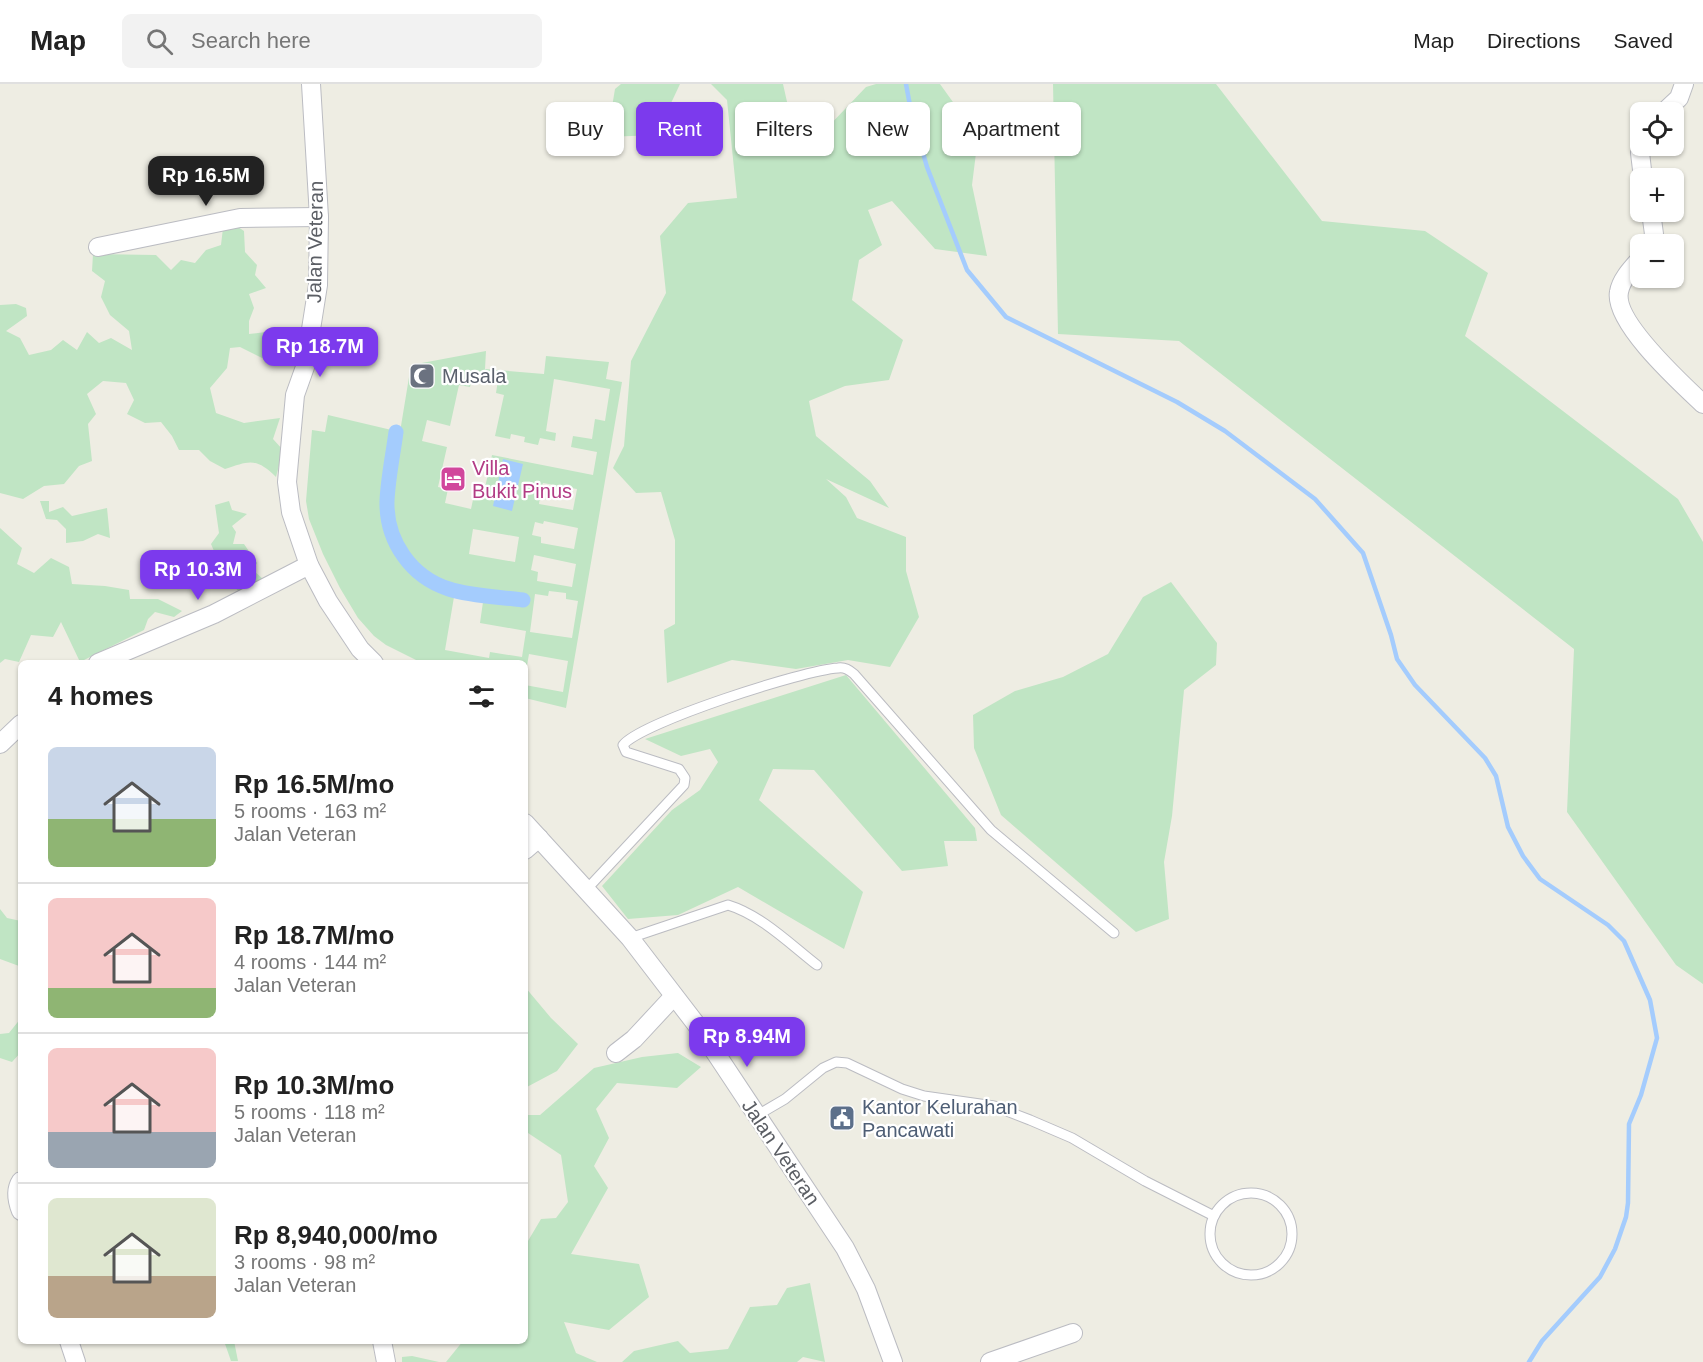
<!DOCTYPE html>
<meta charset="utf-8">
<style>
body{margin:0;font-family:Arial,sans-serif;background:#f2f2f2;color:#222;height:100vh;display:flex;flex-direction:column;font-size:22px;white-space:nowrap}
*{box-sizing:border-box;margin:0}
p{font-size:20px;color:#767676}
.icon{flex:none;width:33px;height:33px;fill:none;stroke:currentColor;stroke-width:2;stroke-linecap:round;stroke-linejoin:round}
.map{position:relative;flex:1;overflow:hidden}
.sheet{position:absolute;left:18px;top:576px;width:510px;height:684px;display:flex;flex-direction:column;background:#fff;border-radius:9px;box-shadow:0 2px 4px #0004}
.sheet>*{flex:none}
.banner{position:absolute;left:546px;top:18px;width:570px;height:54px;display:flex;gap:12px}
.buttons{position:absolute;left:1630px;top:18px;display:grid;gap:12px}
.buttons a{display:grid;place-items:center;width:54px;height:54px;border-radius:9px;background:#fff;box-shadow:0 2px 4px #0004;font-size:30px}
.price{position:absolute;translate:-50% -51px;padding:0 14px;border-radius:12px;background:#7c3aed;color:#fff;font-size:20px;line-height:39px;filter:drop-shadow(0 2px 3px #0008)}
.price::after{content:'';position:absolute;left:50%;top:36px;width:18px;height:14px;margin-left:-9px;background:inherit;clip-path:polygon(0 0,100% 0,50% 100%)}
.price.active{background:#222;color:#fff}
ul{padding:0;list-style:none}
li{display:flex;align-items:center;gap:18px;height:150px;padding:0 30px}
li+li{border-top:2px solid #e0e0e0}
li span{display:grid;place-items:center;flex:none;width:168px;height:120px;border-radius:9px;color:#555}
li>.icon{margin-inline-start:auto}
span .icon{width:72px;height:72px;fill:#fffc;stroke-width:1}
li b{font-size:26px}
h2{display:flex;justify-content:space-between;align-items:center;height:72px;padding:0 30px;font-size:26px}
.chip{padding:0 21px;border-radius:9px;background:#fff;box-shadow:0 2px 4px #0004;font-size:21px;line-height:54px}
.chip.active{background:#7c3aed;color:#fff}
header{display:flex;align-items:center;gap:36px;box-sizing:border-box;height:84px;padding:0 30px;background:#fff;border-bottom:2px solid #e0e0e0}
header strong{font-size:28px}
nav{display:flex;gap:33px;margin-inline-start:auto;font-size:21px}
.search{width:420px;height:54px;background:#f2f2f2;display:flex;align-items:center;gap:15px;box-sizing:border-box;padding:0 21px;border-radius:9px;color:#767676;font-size:22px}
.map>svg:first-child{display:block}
.green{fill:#c0e5c4;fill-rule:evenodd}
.water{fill:#a4ccfd}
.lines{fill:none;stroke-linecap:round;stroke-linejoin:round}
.stream{stroke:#a4ccfd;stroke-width:4.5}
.canal{stroke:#a4ccfd;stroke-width:15}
.lane-casing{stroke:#bbbcc2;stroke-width:11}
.street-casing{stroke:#bbbcc2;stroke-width:20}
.lane{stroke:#fff;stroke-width:9}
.street{stroke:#fff;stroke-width:18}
.labels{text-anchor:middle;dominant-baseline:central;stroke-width:4.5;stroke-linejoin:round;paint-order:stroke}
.street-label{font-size:20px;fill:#5b5e64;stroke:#fff}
.worship-label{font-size:20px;fill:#5b616d;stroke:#fff;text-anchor:start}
.hotel-label{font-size:20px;fill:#b23c85;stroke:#fff;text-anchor:start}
.service-label{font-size:20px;fill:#4e5e75;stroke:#fff;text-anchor:start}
</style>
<header>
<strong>Map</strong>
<div class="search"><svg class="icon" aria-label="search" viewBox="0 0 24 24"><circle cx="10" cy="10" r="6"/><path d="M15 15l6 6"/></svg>Search here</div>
<nav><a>Map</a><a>Directions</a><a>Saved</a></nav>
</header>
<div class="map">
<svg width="1703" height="1278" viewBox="0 0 1703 1278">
<rect width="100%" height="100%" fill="#eeede3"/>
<g class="green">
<path d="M621,0h59l-24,51 -49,2 8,-48z"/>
<path d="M711,0h72l9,40 33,6 41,-43 10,-3h64l38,53 -6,48 15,71 -52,-7 -43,-48 -24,9 14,35 -23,15 -7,40 51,40 -14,40 -44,6 -36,15 7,35 54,45 19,27 -63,-29 20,18 11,21 49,19v34l13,46 -29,50 -42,-7 -52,9 -64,-9 -65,23 -3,-53 11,-6v-84l-14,-48 -25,1 -23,-25 11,-22 7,-85 35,-68 -6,-57 28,-33 49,-5 -10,-98z"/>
<path d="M1053,0h163l106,137 103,10 63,42 -23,63 213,163 25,43v442l-27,-19 -109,-153 7,-163 -395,-308 -121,-7z"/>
<path d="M235,141l9,6 1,21 12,13 -2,10 11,13 -17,6 5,14 -5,13v13l25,-3 4,14 -8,17 -30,-15 -10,1 -3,20 -17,20 6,25 28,10 36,-5 -7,21 10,11 -7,27c-20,-20 -27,-16 -51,-8l-15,-8 -11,-11h-20l-7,-14 -11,-14 -16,1 -18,-9 7,-14 -8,-17 -23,-2 -16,13 9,20 -8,10 4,37 -13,5 -15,18 -20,2 -21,13 -23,-6v-188l16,-1 10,4 1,8 -21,15 14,7 9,17 22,-5 12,-10 14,10 10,-18 12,11 12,-5 21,12 -3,-19 -19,-16 -9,-18 4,-16 -13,-10 1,-17 63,1 15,15 10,-10 14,3 11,-13 15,-5 2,-17z"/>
<path d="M486,267l-1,18 59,5 2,-18 63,6 -3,17 16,3 -56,326 -41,-10v-13l38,7 5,-31 -39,-7 -4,23v-14h-103l-36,-18 -12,-9 -16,-18 -18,-30 -17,-34 -14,-35 -3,-18 6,-71 13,2 3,-17 72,17 11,-67zM473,290l25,6 -2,13 8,2 -9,41 15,3 1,-5 14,3 -1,5 14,3 2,-7 15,3 1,-8 -10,-2 8,-52 56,10 -5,32 -10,-2 -3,20 -19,-3 -2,11 26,5 -4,23 -101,-20 -9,42 -9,-2 -3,14 -26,-6 3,-14 -10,-2 9,-40 -25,-6 5,-21 23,6 9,-41 11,2zM543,399l34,6 -4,21 -34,-6 1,-7 -6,-1 1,-10 7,1zM544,437l34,7 -4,21 -33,-6v-6l-9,-2 3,-13 8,2zM473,445l46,8 -4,25 -46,-8zM534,471l42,9 -4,23 -35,-6 1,-9 -7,-2zM549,507l17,2v6l12,2 -6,37 -42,-6 5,-38 13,2zM454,513l29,5 -3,21 46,8 -4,26 -32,-5 -1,6 -44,-8z"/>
<path d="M40,417h9v11l14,-5 9,9 35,-8 3,30 -12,-4 -15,7 -17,2v-14l-9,-9 -11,-1z"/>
<path d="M229,417l3,9 15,4 -15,12 4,6 -3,12h11l13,19 -4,7 10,9 -13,13 -13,-2 -3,-8 -13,-2 -2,-8 -8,-7 6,-7 -6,-14 8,-11 -4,-28z"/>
<path d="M0,444l22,20 -5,16 17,9 17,-15 18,9 3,17 33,2 24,4 1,9h28l24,12 -8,6 -19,-5 -7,7 -4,11 -64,32 -19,-40 -8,15 -22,-2 -12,27 -14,-3 -5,4z"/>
<path d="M1171,498l46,61 -1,22 -32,25 -12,126 -8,46 5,57 -33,13 -135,-117 -27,-67 -1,-33 42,-24 48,-14 45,-23 35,-57z"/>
<path d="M846,591l129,153 2,13h-33l4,25 -46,5 -88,-101 -41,-1 -14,31 104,92 -19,57 -106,-62 -60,28 -50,4 -26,-33 70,-76 28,-20 18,-28 -8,-13 -29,7 -36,-17z"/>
<path d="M0,825l7,9 14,3v44l-2,1 -19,-7z"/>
<path d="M525,903l26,31 27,26 -21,27 -32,17z"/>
<path d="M21,934v34l-9,10 -12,-4v-24l9,-1z"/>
<path d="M678,969l23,14 -24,21 -60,-5 -21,26 13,29 -15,28 14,22 -37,66 68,10 10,33 -40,33 -45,-8 12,31 21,9h-151l17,-21h62v-95l16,-27 15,-1 12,-16 -7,-47 -36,-24v-16h15l54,-47 48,-11z"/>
<path d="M810,1199l15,79 -22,-5 -6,5h-175l12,-11 44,-10 12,12 38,-4 22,-42 27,-2 10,-17z"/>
<path d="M224,1257h10l4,20h-7z"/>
<path d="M412,1272l27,6h-37v-5z"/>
</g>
<path class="water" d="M503,375l20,5 -11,47 -19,-5z"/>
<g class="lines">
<path class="stream" d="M906,0l5,27 16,56 40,103 39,47 171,85 48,29 90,68 48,54 28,82 6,24 18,26 70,73 11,18 12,51 15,29 17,23 68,46 16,16 26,59 7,38 -16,57 -12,29 -1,79 -2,14 -11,32 -15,28 -58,64 -13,21"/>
<path class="canal" d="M396,348c-3,23 -8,46 -9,69 -1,40 24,76 62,88 21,7 52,8 74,11"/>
<g class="lane-casing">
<g id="lane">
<path d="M586,806l98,-105 1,-7 -6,-9 -53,-17 -3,-7c19,-23 181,-75 215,-77 7,-1 11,2 16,6l137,156 123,103"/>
<path d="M630,854l98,-33c33,10 62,39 89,60"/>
<path d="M756,1032l29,-17 38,-31 13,-6 11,1 55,26 22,7 70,10 36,14 42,18 73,43 69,35"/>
<circle cx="1251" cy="1150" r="41"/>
</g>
</g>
<g class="street-casing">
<g id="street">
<path d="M311,0l8,133 -1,68 -13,82 -10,28 -8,87 4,30 18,53 19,36 32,48 14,14"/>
<path d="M1664,28l15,-14 5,-14"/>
<path d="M1643,94l-3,-25 3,-7"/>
<path d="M1651,160l3,-10 -3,-22"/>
<path d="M98,163l142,-29 79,-1"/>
<path d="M1641,174c-8,9 -20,21 -22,34 -6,30 63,92 84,112"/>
<path d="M98,579l116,-49 95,-49"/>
<path d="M0,660l21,-20"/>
<path d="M525,739l105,115 69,90 146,220 21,41 27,73"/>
<path d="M525,766l14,-12"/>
<path d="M616,969l18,-14 40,-43"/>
<path d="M21,1097c-6,9 -4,20 0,30"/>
<path d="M69,1257l7,21"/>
<path d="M382,1257l4,21"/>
<path d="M990,1278l83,-29"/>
</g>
</g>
<use href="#lane" class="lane"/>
<use href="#street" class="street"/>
</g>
<defs>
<g id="mosque-square" transform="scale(1.35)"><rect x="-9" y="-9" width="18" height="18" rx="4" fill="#6b7280" stroke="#fff"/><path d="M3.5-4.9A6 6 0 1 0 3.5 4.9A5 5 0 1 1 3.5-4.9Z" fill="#fff"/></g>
<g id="hotel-square" transform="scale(1.35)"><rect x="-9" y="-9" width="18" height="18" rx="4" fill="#d1479c" stroke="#fff"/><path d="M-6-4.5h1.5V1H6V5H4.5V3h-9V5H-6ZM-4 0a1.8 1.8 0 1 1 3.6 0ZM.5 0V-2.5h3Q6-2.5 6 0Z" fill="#fff"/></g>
<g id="civic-square" transform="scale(1.35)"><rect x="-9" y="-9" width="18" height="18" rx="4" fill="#5c6f8a" stroke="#fff"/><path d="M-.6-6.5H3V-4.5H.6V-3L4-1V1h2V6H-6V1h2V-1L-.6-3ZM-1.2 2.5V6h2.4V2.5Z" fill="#fff"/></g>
</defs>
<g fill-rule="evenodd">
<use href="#mosque-square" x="422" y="292"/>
<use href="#hotel-square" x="453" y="395"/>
<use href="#civic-square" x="842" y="1034"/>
</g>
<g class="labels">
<g class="street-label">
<text transform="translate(315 158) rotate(-89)">Jalan Veteran</text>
<text transform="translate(781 1068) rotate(56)">Jalan Veteran</text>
</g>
<g class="worship-label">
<text x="442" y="292">Musala</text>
</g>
<g class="hotel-label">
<text x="472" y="384">Villa<tspan x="472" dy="23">Bukit Pinus</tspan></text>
</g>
<g class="service-label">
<text x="862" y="1023">Kantor Kelurahan<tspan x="862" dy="23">Pancawati</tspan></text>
</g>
</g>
</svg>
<div class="buttons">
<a><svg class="icon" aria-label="locate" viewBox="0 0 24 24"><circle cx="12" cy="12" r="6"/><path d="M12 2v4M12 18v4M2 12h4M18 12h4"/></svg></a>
<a>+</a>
<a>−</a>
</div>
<b class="price active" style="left:206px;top:123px">Rp 16.5M</b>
<b class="price" style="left:320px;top:294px">Rp 18.7M</b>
<b class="price" style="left:198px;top:517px">Rp 10.3M</b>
<b class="price" style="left:747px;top:984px">Rp 8.94M</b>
<div class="banner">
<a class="chip">Buy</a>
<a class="chip active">Rent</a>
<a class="chip">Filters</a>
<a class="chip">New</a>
<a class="chip">Apartment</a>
</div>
<section class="sheet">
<h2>4 homes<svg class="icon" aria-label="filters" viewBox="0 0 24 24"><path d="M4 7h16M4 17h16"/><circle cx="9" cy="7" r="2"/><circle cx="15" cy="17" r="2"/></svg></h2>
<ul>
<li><span style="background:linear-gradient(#c9d6e8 60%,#8fb573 0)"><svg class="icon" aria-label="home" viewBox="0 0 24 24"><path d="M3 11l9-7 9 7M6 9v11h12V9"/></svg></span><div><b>Rp 16.5M/mo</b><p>5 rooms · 163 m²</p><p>Jalan Veteran</p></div></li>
<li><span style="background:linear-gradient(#f6c9c9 75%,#8fb573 0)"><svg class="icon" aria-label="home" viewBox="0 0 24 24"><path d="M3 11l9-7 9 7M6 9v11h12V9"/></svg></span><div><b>Rp 18.7M/mo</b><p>4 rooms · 144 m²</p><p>Jalan Veteran</p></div></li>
<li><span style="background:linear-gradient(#f6c9c9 70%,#9aa5b1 0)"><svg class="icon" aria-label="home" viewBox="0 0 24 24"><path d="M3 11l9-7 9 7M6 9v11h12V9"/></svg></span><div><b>Rp 10.3M/mo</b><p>5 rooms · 118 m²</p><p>Jalan Veteran</p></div></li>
<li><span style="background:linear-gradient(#dfe7d0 65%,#b9a48a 0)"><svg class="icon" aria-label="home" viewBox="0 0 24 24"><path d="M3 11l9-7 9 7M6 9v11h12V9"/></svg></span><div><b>Rp 8,940,000/mo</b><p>3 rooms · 98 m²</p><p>Jalan Veteran</p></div></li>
</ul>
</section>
</div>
